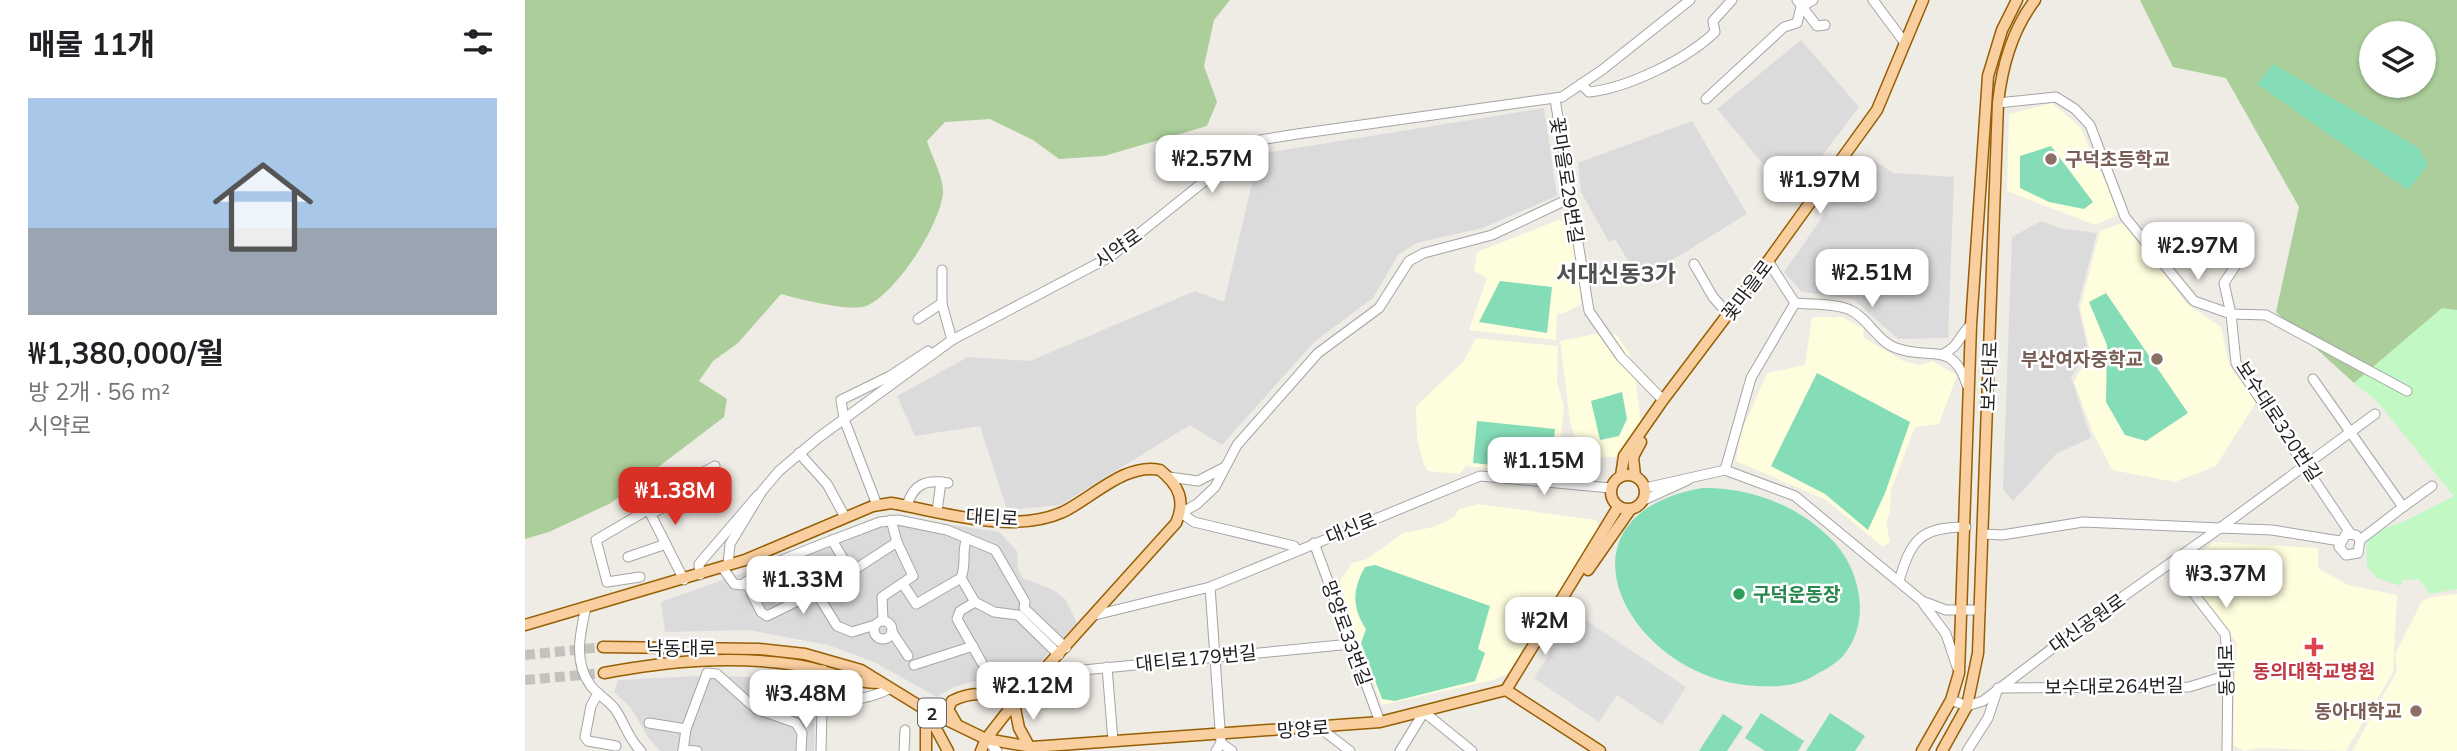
<!DOCTYPE html>
<html lang="ko">
<meta charset="utf-8">
<style>
body{margin:0;font-family:Mulish,"Noto Sans KR",sans-serif;background:#f2f2f2;color:#202124;height:100vh;display:flex;flex-direction:column;font-size:26px;white-space:nowrap}
*{box-sizing:border-box;margin:0}
p{font-size:23px;color:#757577}
.icon{flex:none;width:38px;height:38px;fill:none;stroke:currentColor;stroke-width:2;stroke-linecap:round;stroke-linejoin:round}
.map{position:relative;flex:1;overflow:hidden}
.details{display:flex;flex-direction:column;background:#fff;width:525px}
.details>*{flex:none}
.controls{position:absolute;left:1834px;top:21px;display:grid;gap:14px}
.controls a{display:grid;place-items:center;width:77px;height:77px;border-radius:50%;background:#fff;box-shadow:0 2px 5px #0004;font-size:35px}
.price{position:absolute;translate:-50% -60px;padding:0 16px;border-radius:14px;background:#fff;color:#222;font-size:23px;line-height:46px;filter:drop-shadow(0 2px 4px #0008)}
.price::after{content:'';position:absolute;left:50%;top:42px;width:21px;height:16px;margin-left:-10px;background:inherit;clip-path:polygon(0 0,100% 0,50% 100%)}
.price.current{background:#d93025;color:#fff}
ul{padding:0;list-style:none}
li{display:grid;align-content:center;gap:14px;height:371px;padding:0 28px}
li span{display:grid;place-items:center;height:217px;border-radius:0px;color:#555}
li>.icon{margin-inline-start:auto}
span .icon{width:126px;height:126px;fill:#fffc;stroke-width:1}
li b{font-size:30px}
h2{display:flex;justify-content:space-between;align-items:center;height:84px;padding:0 28px;font-size:30px}
main{display:flex;flex:1;min-height:0}
.map>svg:first-child{display:block}
.residential{fill:#dcdbdb}
.education{fill:#fefdde}
.forest{fill:#abce9a;fill-rule:evenodd}
.park{fill:#c2f8c4}
.pitch{fill:#84ddb7}
.parking{fill:#dedede}
.lines{fill:none;stroke-linecap:round;stroke-linejoin:round}
.major-tunnel{stroke:#c5c2bd;stroke-width:10;stroke-dasharray:10 5;stroke-linecap:butt}
.minor-casing{stroke:#a5a5a5;stroke-width:11}
.major-casing{stroke:#965f03;stroke-width:13}
.minor{stroke:#fff;stroke-width:9}
.major{stroke:#facf9f;stroke-width:10}
.education-dot{fill:#8d6e63;stroke:#fff;stroke-width:2.5}
.leisure-dot{fill:#2e9e5b;stroke:#fff;stroke-width:2.5}
.health-dot{fill:#e0444e;stroke:#fff;stroke-width:2.5}
.labels{text-anchor:middle;dominant-baseline:central;stroke-width:5;stroke-linejoin:round;paint-order:stroke}
.shield{fill:#fff;stroke:#626262;stroke-width:2}
.shield-label{font-size:18px;font-weight:bold;fill:#1e1e1e}
.education-label{font-size:19px;font-weight:bold;fill:#785e54;stroke:#fff;text-anchor:end}
.street-label{font-size:19px;fill:#1e1e1e;stroke:#fff}
.leisure-label{font-size:19px;font-weight:bold;fill:#27864d;stroke:#fff;text-anchor:start}
.health-label{font-size:19px;font-weight:bold;fill:#be3a42;stroke:#fff}
.quarter-label{font-size:23px;font-weight:bold;fill:#515151;stroke:#fff}
</style>
<main>
<section class="details">
<h2>매물 11개<svg class="icon" aria-label="filters" viewBox="0 0 24 24"><path d="M4 7h16M4 17h16"/><circle cx="9" cy="7" r="2"/><circle cx="15" cy="17" r="2"/></svg></h2>
<ul>
<li><span style="background:linear-gradient(#a9c7e8 60%,#9aa5b1 0)"><svg class="icon" aria-label="home" viewBox="0 0 24 24"><path d="M3 11l9-7 9 7M6 9v11h12V9"/></svg></span><div><b>₩1,380,000/월</b><p>방 2개 · 56 m²</p><p>시약로</p></div></li>
</ul>
</section>
<div class="map">
<svg width="1932" height="751" viewBox="0 0 1932 751">
<rect width="100%" height="100%" fill="#efebe5"/>
<g class="residential">
<path d="M1276,40l58,67 -68,90 -74,-88z"/>
<path d="M1019,108l13,88 -75,32 -66,15 -18,12 -25,43 -59,44 -92,103 -32,-20 -130,80 -53,5 -27,-84 -65,10 -18,-40 71,-39 62,4 165,-70 29,11 35,-148z"/>
<path d="M1167,121l55,93 -107,66 -25,-41 -6,3 -28,-50 -3,-29z"/>
<path d="M1341,155l27,18 61,4 -6,161 -50,1 -45,-40 -51,-7 -18,-20z"/>
<path d="M1516,221l22,8 34,4 -19,72 10,46 -17,26 20,61 -34,15 -44,48 -10,-12 9,-252z"/>
<path d="M375,517l99,15 18,19 1,18 5,9 30,12 12,9 12,24 -63,67 -39,-9 -21,6 -17,10 -63,-35 -46,-17 -79,-15 -84,2 -4,-30z"/>
<path d="M173,676l52,1 58,8 7,8 -1,58h-154l-12,-14 -17,-29 -17,-16 4,-12z"/>
</g>
<g class="education">
<path d="M1527,103l28,24 40,87 -25,11 -88,-34 2,-77z"/>
<path d="M1033,220l15,7 8,77 -17,9h-7l-1,27 -87,-10 18,-52 -13,-7 3,-19z"/>
<path d="M1600,222l61,81 35,24 9,40 27,34 -41,65 -41,16 -63,-12 -19,-37 -19,-51 16,-31 -10,-42 20,-78z"/>
<path d="M1287,317h31l21,12 -1,8 40,24 17,4 12,-4 25,14 -18,49 -24,3 -24,63 -1,23 -4,9 4,20 -7,5 -57,-47 -90,-39 5,-28 26,-60 38,-8z"/>
<path d="M1080,332l12,3 12,18 7,28 5,42 -12,28 -15,6 -25,1 -10,-7 -9,-29 -10,-81z"/>
<path d="M951,338l82,8 -1,36 7,25 -8,68 -90,-9 -6,8 -32,-3 -5,-9 -6,-23 -1,-33 47,-44z"/>
<path d="M954,504l117,16 5,10 -91,143 -17,7 -111,25 -43,-115 1,-9 12,-18 15,-4 36,-26 31,-6 20,-10 5,-8z"/>
<path d="M1689,542l104,6v20l30,17 49,10 -4,77 -47,79 -88,-3 -14,3 -11,-6 3,-103 -48,-63 3,-19z"/>
<path d="M1932,594v157h-105l45,-80 -2,-17 27,-53 8,-4z"/>
</g>
<g class="forest">
<path d="M0,0h705l-16,20 -10,46 13,36 -10,24 -103,30 -45,3 -26,-19 -43,-21 -45,3 -18,19c4,14 17,37 16,51 -2,32 -47,102 -77,114 -17,6 -67,-7 -85,-12l-43,49 -25,18 -14,20 28,18 -3,18 -113,86 -62,29 -24,7z"/>
<path d="M1615,0h317v310l-15,-1 -88,74 -78,-71 23,-105 -73,-129 -53,-11zM1846,33h53v53h-53z"/>
</g>
<path class="park" d="M1917,308l15,2v279l-27,5 -11,-15 -17,1 -1,6 -24,-8 -10,-11 -1,-32 39,-14 49,-25 -78,-96 -22,-17z"/>
<g class="pitch">
<path d="M1748,64l146,84 9,17 -20,25 -151,-106z"/>
<path d="M1526,146l42,56 -9,7 -35,-7 -29,-14v-32z"/>
<path d="M975,281l52,6 -5,46 -68,-11z"/>
<path d="M1581,293l82,120 -42,28 -21,-6 -19,-33 1,-57 -18,-43z"/>
<path d="M1292,373l93,49 -25,71 -17,37 -43,-36 -54,-28z"/>
<path d="M1097,392l5,27 -8,17 -19,4 -9,-39z"/>
<path d="M952,421l78,8 -4,42 -78,-8z"/>
<path d="M1177,488c45,-1 93,16 126,48 32,29 45,85 15,120 -9,10 -23,16 -35,23 -19,9 -42,8 -63,6 -120,-14 -199,-169 -43,-197z"/>
<path d="M850,565l115,41 -12,43 7,4 -10,28 -80,20 -13,-2 -21,-56 5,-14c-14,-22 -14,-39 -1,-62z"/>
<path d="M1236,713l43,28 -6,10h-33l-20,-13z"/>
<path d="M1305,713l35,23 -10,15h-49z"/>
<path d="M1198,714l20,13 -16,24h-28z"/>
</g>
<path class="parking" d="M1051,614l110,73 -24,38 -45,-30 -18,27 -65,-44z"/>
<g class="lines">
<g class="major-tunnel">
<path d="M0,655l78,-8"/>
<path d="M0,680l79,-7"/>
</g>
<g class="minor-casing">
<g id="minor">
<path d="M1272,0l20,26 8,-1"/>
<path d="M1348,0l32,43"/>
<path d="M1056,84l8,8c39,-4 98,-33 126,-60l-2,-11 19,-21"/>
<path d="M1030,99l34,212 32,46 42,43"/>
<path d="M1181,99l78,-72 13,-4 4,-16 12,-7"/>
<path d="M1473,103l58,-6 19,12 15,16 35,92 69,84 37,13 5,49 114,170"/>
<path d="M1691,241l22,21 -14,21 7,31 35,1 141,76"/>
<path d="M1243,261l27,42"/>
<path d="M1169,264l19,33 15,17"/>
<path d="M417,270v34l10,36"/>
<path d="M1270,303c16,2 40,0 55,7 17,7 28,32 46,38 34,13 56,-9 71,37"/>
<path d="M393,319l24,-16"/>
<path d="M1418,354c18,-9 15,-18 28,-29"/>
<path d="M1788,379l90,128 29,-21"/>
<path d="M274,453l28,31 18,33"/>
<path d="M1200,470l26,-92 44,-75"/>
<path d="M644,477l29,4 27,-14"/>
<path d="M1120,488l80,-18 70,26 127,105 24,9h34"/>
<path d="M113,489l46,91"/>
<path d="M1119,500l44,-20"/>
<path d="M121,504l69,-38"/>
<path d="M352,505l-33,-86 -3,-19 49,-24 38,-25"/>
<path d="M382,506c6,-22 19,-27 41,-23"/>
<path d="M412,511l4,-29"/>
<path d="M126,514l67,-36"/>
<path d="M366,520l6,22"/>
<path d="M1458,534l19,1 81,-13 137,6 155,-114"/>
<path d="M307,540l19,32 46,-30 16,34 -31,21 1,23"/>
<path d="M1835,540l-4,-5 -10,-1 -7,13 7,8 12,-2 2,-13 43,-33"/>
<path d="M789,543l66,179"/>
<path d="M772,550l-3,-4 -100,-24 -13,-9 16,-9 18,-17 22,-42 81,-92 61,-45 30,-47 15,-8 68,-18 70,-33h8"/>
<path d="M103,557l38,-13"/>
<path d="M1646,564l54,70 3,30 -1,87"/>
<path d="M203,565l2,-21 32,-53 17,-20 39,-33 134,-98 158,-83 137,-110 13,-7 37,-6 265,-37 40,-27 88,-70"/>
<path d="M197,567l12,17 8,1 30,-21 50,-20 58,-22 18,-2 49,10 48,20 30,52 -1,6 42,40"/>
<path d="M175,575l-1,-11 59,-69"/>
<path d="M115,577l-33,5 -11,-42 53,-31"/>
<path d="M436,578c6,-15 0,-26 6,-40"/>
<path d="M1374,581c12,-41 21,-54 67,-54"/>
<path d="M221,582l15,30 6,4 49,-24 21,34 15,6 23,-7"/>
<path d="M378,584l13,20 45,-26 14,24 19,10 24,3 41,40"/>
<path d="M685,587l11,156 -5,8"/>
<path d="M450,602l-15,9 -3,8 25,44"/>
<path d="M1398,603l23,31 11,33"/>
<path d="M61,607c-6,27 -13,55 5,79 7,9 17,14 24,23 10,14 13,30 26,42"/>
<path d="M570,615l115,-28 270,-111 131,12"/>
<circle cx="358" cy="630" r="9"/>
<path d="M367,632l16,24"/>
<path d="M389,665l59,-19"/>
<path d="M582,667l6,74"/>
<path d="M517,674l309,-30"/>
<path d="M73,693l-7,13 -6,31 3,4 28,5"/>
<path d="M1426,700l16,6 16,-5 104,-79 133,-94 52,2 68,11"/>
<path d="M297,709c20,-11 43,-7 67,-20"/>
<path d="M124,723l37,6"/>
<path d="M795,728l30,23"/>
<path d="M461,739l11,12"/>
<path d="M696,743l11,8"/>
<path d="M158,750l14,1"/>
<path d="M158,751l3,-22 21,-56 10,1 39,35 40,14 6,10 -1,18"/>
<path d="M296,751l2,-81"/>
<path d="M379,751l1,-21"/>
<path d="M875,751l24,-39 48,39"/>
<path d="M1442,751l21,-33 10,-30 191,-1 39,-12"/>
</g>
</g>
<g class="major-casing">
<g id="major">
<circle cx="1103" cy="492" r="17"/>
<path d="M1096,476l3,-20 39,-56 105,-139 109,-151 46,-110"/>
<path d="M1110,476l-2,-19 8,-15"/>
<path d="M1063,570l42,-60"/>
<path d="M0,625l220,-65 128,-54 18,-3c52,9 120,32 172,9 29,-14 63,-50 97,-42 19,15 26,31 16,53l-162,180 -28,36 -5,12"/>
<path d="M78,647l156,2 46,5 56,16 65,40 60,29 46,8 348,-25 126,-32 94,61"/>
<path d="M79,673c65,-12 126,-18 192,-8 29,4 54,18 83,18"/>
<path d="M981,690l112,-183"/>
<path d="M401,710l22,41"/>
<path d="M431,723l-8,-14 4,-8c23,-12 40,-7 62,2l5,25 11,20"/>
<path d="M401,751v-38"/>
<path d="M1397,751l29,-51 8,-27 12,-348 17,-249 14,-46 15,-30"/>
<path d="M1417,751l25,-45 11,-53 20,-550c4,-37 14,-73 37,-103"/>
</g>
</g>
<use href="#minor" class="minor"/>
<use href="#major" class="major"/>
</g>
<g class="education-dot">
<circle cx="1526" cy="159" r="7"/>
<circle cx="1632" cy="359" r="7"/>
<circle cx="1891" cy="711" r="7"/>
</g>
<circle class="leisure-dot" cx="1214" cy="594" r="7"/>
<path class="health-dot" d="M1785.5 636.5h7v7h7v7h-7v7h-7v-7h-7v-7h7z"/>
<g class="labels">
<rect class="shield" x="393" y="698.5" width="28" height="29" rx="5"/>
<g class="shield-label">
<text x="407" y="713">2</text>
</g>
<g class="education-label">
<text x="1540" y="159" text-anchor="start">구덕초등학교</text>
<text x="1618" y="359">부산여자중학교</text>
<text x="1877" y="711">동아대학교</text>
</g>
<g class="street-label">
<text transform="translate(1042 180) rotate(81)">꽃마을로29번길</text>
<text transform="translate(593 248) rotate(-35)">시약로</text>
<text transform="translate(1222 290) rotate(-53)">꽃마을로</text>
<text transform="translate(1464 376) rotate(-88)">보수대로</text>
<text transform="translate(1754 421) rotate(57)">보수대로320번길</text>
<text transform="translate(467 517) rotate(4)">대티로</text>
<text transform="translate(826 528) rotate(-22)">대신로</text>
<text transform="translate(1562 623) rotate(-35)">대신공원로</text>
<text transform="translate(822 633) rotate(70)">망양로33번길</text>
<text x="156" y="648">낙동대로</text>
<text transform="translate(671 658) rotate(-6)">대티로179번길</text>
<text transform="translate(1701 670) rotate(-91)">동대로</text>
<text transform="translate(1589 686) rotate(-1)">보수대로264번길</text>
<text transform="translate(778 729) rotate(-4)">망양로</text>
</g>
<g class="leisure-label">
<text x="1228" y="594">구덕운동장</text>
</g>
<g class="health-label">
<text x="1789" y="671">동의대학교병원</text>
</g>
<g class="quarter-label">
<text x="1091" y="273">서대신동3가</text>
</g>
</g>
</svg>
<div class="controls">
<a><svg class="icon" aria-label="layers" viewBox="0 0 24 24"><path d="M12 4l9 5-9 5-9-5zM3 14l9 5 9-5"/></svg></a>
</div>
<b class="price" style="left:687px;top:195px">₩2.57M</b>
<b class="price" style="left:1295px;top:216px">₩1.97M</b>
<b class="price" style="left:1673px;top:282px">₩2.97M</b>
<b class="price" style="left:1347px;top:309px">₩2.51M</b>
<b class="price" style="left:1019px;top:497px">₩1.15M</b>
<b class="price current" style="left:150px;top:527px">₩1.38M</b>
<b class="price" style="left:1701px;top:610px">₩3.37M</b>
<b class="price" style="left:278px;top:616px">₩1.33M</b>
<b class="price" style="left:1020px;top:657px">₩2M</b>
<b class="price" style="left:508px;top:722px">₩2.12M</b>
<b class="price" style="left:281px;top:730px">₩3.48M</b>
</div>
</main>
